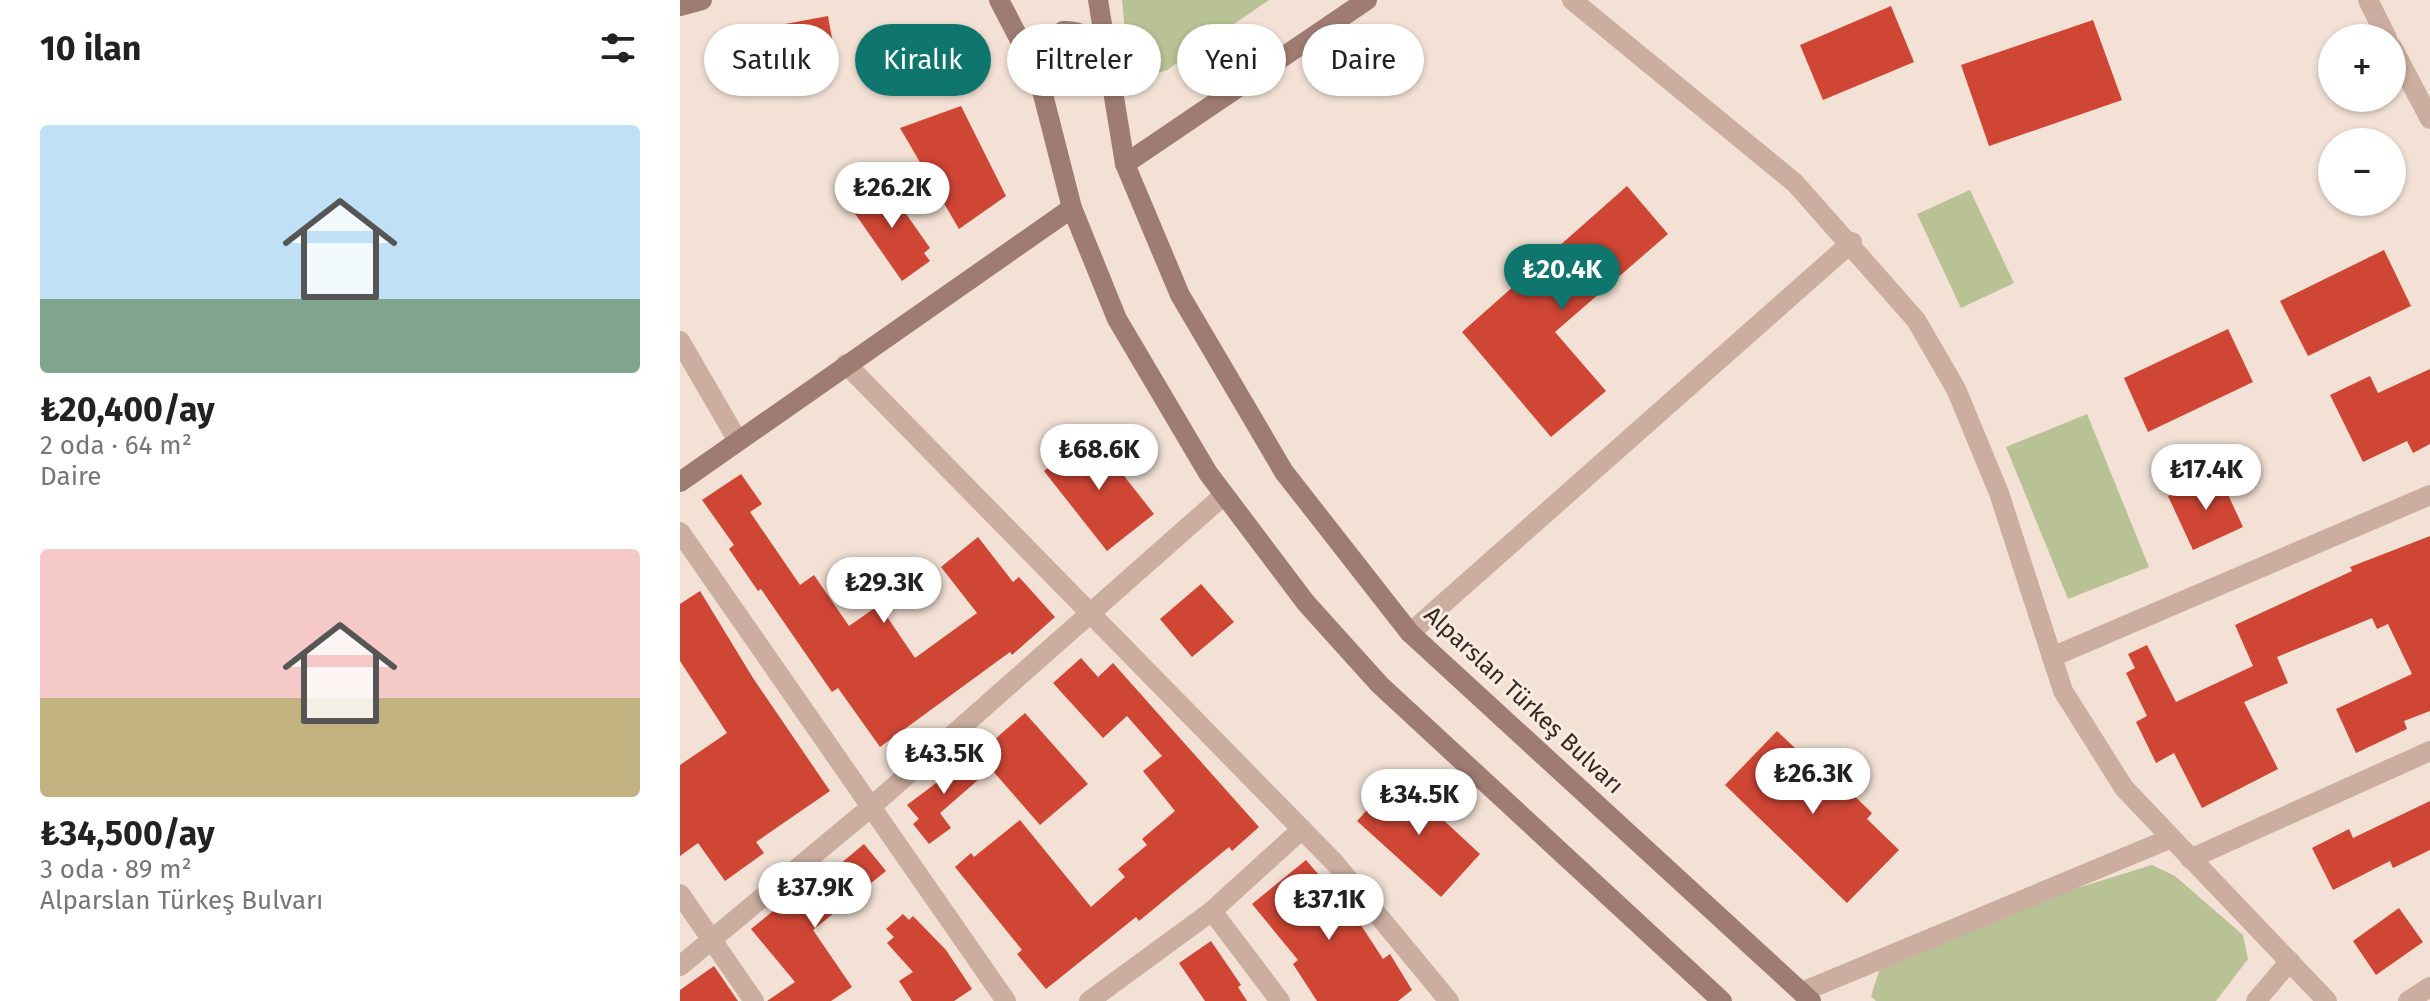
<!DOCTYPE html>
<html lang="tr">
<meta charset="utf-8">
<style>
body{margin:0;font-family:"Fira Sans",sans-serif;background:#f6f6f6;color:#222;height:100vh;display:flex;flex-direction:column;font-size:30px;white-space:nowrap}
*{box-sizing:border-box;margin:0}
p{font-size:26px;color:#767676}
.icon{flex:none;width:44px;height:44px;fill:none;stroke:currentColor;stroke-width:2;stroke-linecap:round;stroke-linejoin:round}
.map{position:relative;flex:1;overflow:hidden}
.drawer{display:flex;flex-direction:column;background:#fff;width:680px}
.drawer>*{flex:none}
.hud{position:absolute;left:24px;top:24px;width:760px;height:72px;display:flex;gap:16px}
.buttons{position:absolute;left:1638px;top:24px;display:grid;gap:16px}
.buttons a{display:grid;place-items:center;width:88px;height:88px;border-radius:50%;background:#fff;box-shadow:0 2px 6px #0004;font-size:40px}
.price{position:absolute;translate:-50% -68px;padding:0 18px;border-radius:28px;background:#fff;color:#222;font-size:26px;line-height:52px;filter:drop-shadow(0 2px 4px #0008)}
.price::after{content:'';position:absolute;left:50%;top:48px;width:24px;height:18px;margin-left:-12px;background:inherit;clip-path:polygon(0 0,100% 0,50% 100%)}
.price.active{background:#0f766e;color:#fff}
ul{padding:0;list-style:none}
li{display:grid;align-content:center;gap:16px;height:424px;padding:0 40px}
li span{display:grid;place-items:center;height:248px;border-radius:8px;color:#555}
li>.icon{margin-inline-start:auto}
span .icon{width:144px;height:144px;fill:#fffc;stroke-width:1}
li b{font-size:34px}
h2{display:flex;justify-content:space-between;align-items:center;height:96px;padding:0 40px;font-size:34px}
.tag{padding:0 28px;border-radius:36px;background:#fff;box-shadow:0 2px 6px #0004;font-size:28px;line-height:72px}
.tag.active{background:#0f766e;color:#fff}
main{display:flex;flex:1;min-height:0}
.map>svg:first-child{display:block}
.green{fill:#b9c294}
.building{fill:#d04635}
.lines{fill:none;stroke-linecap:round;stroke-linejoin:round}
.street{stroke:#cbaea0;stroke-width:20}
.secondary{stroke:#9f7c72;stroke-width:20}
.labels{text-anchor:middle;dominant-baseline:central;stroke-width:6;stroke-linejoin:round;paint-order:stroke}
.street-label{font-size:24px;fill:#342724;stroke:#faebe1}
</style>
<main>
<section class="drawer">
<h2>10 ilan<svg class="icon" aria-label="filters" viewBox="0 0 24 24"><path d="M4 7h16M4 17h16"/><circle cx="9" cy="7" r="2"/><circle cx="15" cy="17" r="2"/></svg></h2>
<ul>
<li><span style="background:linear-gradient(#bfe0f5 70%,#7fa58c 0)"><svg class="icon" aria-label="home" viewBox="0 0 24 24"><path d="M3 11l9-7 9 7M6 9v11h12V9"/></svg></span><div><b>₺20,400/ay</b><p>2 oda · 64 m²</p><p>Daire</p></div></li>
<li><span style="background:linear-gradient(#f6c9c9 60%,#c2b280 0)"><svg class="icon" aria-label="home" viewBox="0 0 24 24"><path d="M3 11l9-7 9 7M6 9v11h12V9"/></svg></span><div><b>₺34,500/ay</b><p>3 oda · 89 m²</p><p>Alparslan Türkeş Bulvarı</p></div></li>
</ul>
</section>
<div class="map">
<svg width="1750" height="1001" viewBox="0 0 1750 1001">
<rect width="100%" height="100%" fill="#f3e1d5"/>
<g class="green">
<path d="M442,0h147l-102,70 -22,8 -16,-4z"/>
<path d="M1290,190l44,93 -53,25 -44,-94z"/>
<path d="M1407,414l62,153 -81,32 -62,-152z"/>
<path d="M1472,865l23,11 68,59 5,24 -32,42h-340l-5,-5 12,-37 25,-19z"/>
</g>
<g class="building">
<path d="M1211,6l23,56 -91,38 -23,-55z"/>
<path d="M148,16l9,50 -43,7 -9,-49z"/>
<path d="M1413,20l29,80 -133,46 -28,-81z"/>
<path d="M281,106l45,90 -47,33 -59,-101z"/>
<path d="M203,181l47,67 -6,5 6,8 -28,20 -53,-76z"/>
<path d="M947,186l41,48 -113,98 51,59 -55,46 -89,-105z"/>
<path d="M1704,250l27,56 -103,50 -28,-55z"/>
<path d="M1548,329l25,53 -105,50 -24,-54z"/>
<path d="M1750,369v75l-17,9 -6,-12 -44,21 -33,-67 40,-19 8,17z"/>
<path d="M411,434l63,80 -47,37 -63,-80z"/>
<path d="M1538,473l25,54 -50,23 -25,-54z"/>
<path d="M61,474l21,30 -12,8 50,73 14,-10 35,51 30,-21 36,53 62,-45 -36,-46 37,-30 35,45 6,-5 36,40 -43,38 -2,-3 -130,95 -42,-59 -6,4 -71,-103 -3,2 -29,-42 5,-4 -32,-45z"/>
<path d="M1750,536v175l-26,10 3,8 -51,24 -20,-44 76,-35 -24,-50 -11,5 -5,-11 -95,39 11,26 -44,19 34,67 -76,39 -28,-55 -18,10 -20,-41 11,-6 -21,-43 9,-5 -7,-14 19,-9 29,57 77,-36 -18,-41 117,-54 -2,-4z"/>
<path d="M521,584l33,38 -42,35 -32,-38z"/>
<path d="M20,591l53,87 77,113 -74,51 8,11 -39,28 -27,-38 -18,13v-91l47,-32 -47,-72v-57z"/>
<path d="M401,658l17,19 15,-14 146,164 -27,24 -3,-4 -90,74 -3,-4 -90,72 -29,-35 5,-4 -67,-83 16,-14 3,4 46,-37 71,87 34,-30 -7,-8 29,-24 -5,-6 33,-28 -32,-40 19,-15 -35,-40 -24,22 -50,-55z"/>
<path d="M345,713l63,71 -48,41 -62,-71z"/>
<path d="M1097,731l35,33 5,-4 55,53 -5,6 32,31 -52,53 -122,-118z"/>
<path d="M283,749l22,25 -45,39 11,15 -22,16 -16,-20 6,-5 -12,-14 41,-31 -6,-7z"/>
<path d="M717,777l83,77 -39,43 -84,-76z"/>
<path d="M1750,801v49l-37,18 -3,-7 -57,29 -21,-42 37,-19 4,9z"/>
<path d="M184,844l22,27 -73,59 39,57 -21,14h-64l28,-19 -44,-53 54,-44 4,5z"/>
<path d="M626,860l51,59 26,40 7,-5 22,36 -14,11h-81l-24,-37 5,-4 -46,-56z"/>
<path d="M1719,908l24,34 -47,33 -23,-34z"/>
<path d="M223,914l6,6 4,-4 33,34 26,39 -18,12h-42l-13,-20 14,-9 -26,-29 7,-6 -8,-8z"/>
<path d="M531,941l30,44 -3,2 9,14h-42l-26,-38z"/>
<path d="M34,966l24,35h-58v-11z"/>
</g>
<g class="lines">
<g class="street">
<path d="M892,0l223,183 121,137 40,69 43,104 64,198 61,97 203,213"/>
<path d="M1688,0l19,38"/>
<path d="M1712,47l38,72"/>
<path d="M0,341l58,100"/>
<path d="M166,364l488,498 115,139"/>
<path d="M0,532l326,469"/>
<path d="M730,633l442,-391"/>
<path d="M1372,657l378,-162"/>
<path d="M1510,859l240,-108"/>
<path d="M0,894l74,107"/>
<path d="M532,911l68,90"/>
<path d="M0,966l191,-159 353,-312"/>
<path d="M1122,992l367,-153"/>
<path d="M409,1001l123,-90 90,-82"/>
<path d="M1576,1001l34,-40"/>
<path d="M1728,1001l22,-14"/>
</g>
<g class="secondary">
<path d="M319,0l39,75 34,133 45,111 91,154 98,130 74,82 342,316"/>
<path d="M418,0l27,164 55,131 104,177 126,161 401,368"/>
<path d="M0,6l22,-6"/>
<path d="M358,75l6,-26 19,-18c21,-1 30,10 44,25"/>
<path d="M445,164l242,-164"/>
<path d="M0,482l392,-274"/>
</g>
</g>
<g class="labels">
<g class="street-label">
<text transform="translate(844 700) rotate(43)">Alparslan Türkeş Bulvarı</text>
</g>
</g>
</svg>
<div class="buttons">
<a>+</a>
<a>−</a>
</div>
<b class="price" style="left:212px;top:230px">₺26.2K</b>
<b class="price active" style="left:882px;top:312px">₺20.4K</b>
<b class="price" style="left:419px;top:492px">₺68.6K</b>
<b class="price" style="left:1526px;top:512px">₺17.4K</b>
<b class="price" style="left:204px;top:625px">₺29.3K</b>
<b class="price" style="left:264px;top:796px">₺43.5K</b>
<b class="price" style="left:1133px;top:816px">₺26.3K</b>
<b class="price" style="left:739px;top:837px">₺34.5K</b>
<b class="price" style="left:135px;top:930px">₺37.9K</b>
<b class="price" style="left:649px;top:942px">₺37.1K</b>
<div class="hud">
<a class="tag">Satılık</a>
<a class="tag active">Kiralık</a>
<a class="tag">Filtreler</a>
<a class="tag">Yeni</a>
<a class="tag">Daire</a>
</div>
</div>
</main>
